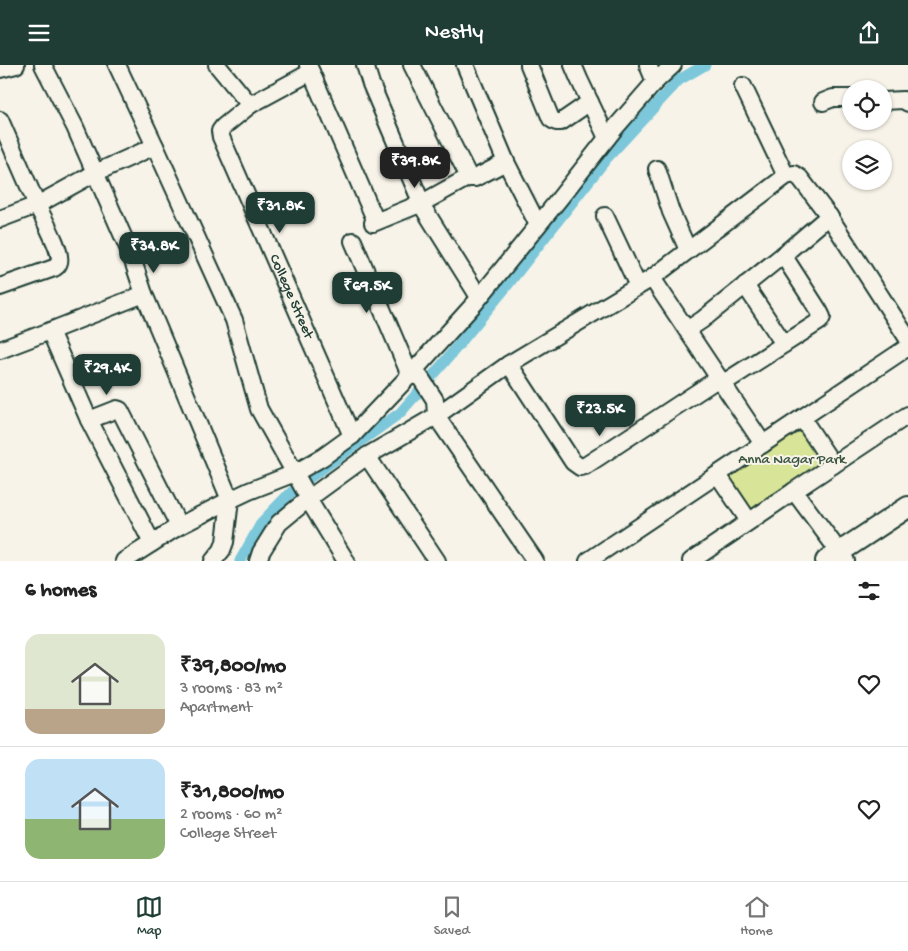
<!DOCTYPE html>
<meta charset="utf-8">
<style>
body{margin:0;font-family:"Gochi Hand",sans-serif;background:#f2f2f2;color:#222;height:100vh;display:flex;flex-direction:column;font-size:19px;white-space:nowrap}
*{box-sizing:border-box;margin:0}
p{font-size:16px;color:#767676}
.icon{flex:none;width:28px;height:28px;fill:none;stroke:currentColor;stroke-width:2;stroke-linecap:round;stroke-linejoin:round}
.map{position:relative;height:496px;overflow:hidden}
.drawer{display:flex;flex-direction:column;background:#fff;flex:1}
.drawer>*{flex:none}
.buttons{position:absolute;left:842px;top:15px;display:grid;gap:10px}
.buttons a{display:grid;place-items:center;width:50px;height:50px;border-radius:50%;background:#fff;box-shadow:0 1px 4px #0004;font-size:25px}
.price{position:absolute;translate:-50% -42px;padding:0 11px;border-radius:10px;background:#1f3d34;color:#fff;font-size:16px;line-height:32px;filter:drop-shadow(0 1px 2px #0008)}
.price::after{content:'';position:absolute;left:50%;top:30px;width:15px;height:11px;margin-left:-8px;background:inherit;clip-path:polygon(0 0,100% 0,50% 100%)}
.price.active{background:#222;color:#fff}
ul{padding:0;list-style:none}
li{display:flex;align-items:center;gap:15px;height:125px;padding:0 25px}
li+li{border-top:1px solid #e0e0e0}
li span{display:grid;place-items:center;flex:none;width:140px;height:100px;border-radius:15px;color:#555}
li>.icon{margin-inline-start:auto}
span .icon{width:60px;height:60px;fill:#fffc;stroke-width:1}
li b{font-size:21px}
h2{display:flex;justify-content:space-between;align-items:center;height:60px;padding:0 25px;font-size:21px}
header{display:flex;justify-content:space-between;align-items:center;height:65px;padding:0 25px;background:#1f3d34;color:#fff;font-size:22px;font-weight:600}
.tabs{display:flex;justify-content:space-around;align-items:center;height:70px;border-top:1px solid #e0e0e0;background:#fff;font-size:14px;color:#767676}
.tabs a{display:grid;justify-items:center;gap:2px}
.tabs .active{color:#1f3d34}
.map>svg:first-child{display:block}
.green{fill:#d8e497;stroke:#7c9066}
.lines{fill:none;stroke-linecap:round;stroke-linejoin:round}
.canal{stroke:#7bc7da;stroke-width:11}
.minor-casing{stroke:#1f3d34;stroke-width:20}
.major-casing{stroke:#1f3d34;stroke-width:24}
.minor{stroke:#f7f3e8;stroke-width:16}
.major{stroke:#f7f3e8;stroke-width:20}
.labels{text-anchor:middle;dominant-baseline:central;stroke-width:4;stroke-linejoin:round;paint-order:stroke}
.street-label{font-size:15px;fill:#1f3d34;stroke:#f7f3e8}
.park-label{font-size:15px;fill:#3b5643;stroke:#f7f3e8}
</style>
<header><svg class="icon" aria-label="menu" viewBox="0 0 24 24"><path d="M4 6h16M4 12h16M4 18h16"/></svg>Nestly<svg class="icon" aria-label="share" viewBox="0 0 24 24"><path d="M12 15V3M7 8l5-5 5 5M5 13v7h14v-7"/></svg></header>
<div class="map">
<svg width="908" height="496" viewBox="0 0 908 496">
<rect width="100%" height="100%" fill="#f7f3e8"/>
<filter id="ink" filterUnits="userSpaceOnUse"><feTurbulence type="fractalNoise" baseFrequency=".02" numOctaves="2"/><feDisplacementMap in="SourceGraphic" scale="10" xChannelSelector="R" yChannelSelector="G"/><feConvolveMatrix kernelMatrix="1 2 1 2 8 2 1 2 1" color-interpolation-filters="sRGB"/></filter>
<g filter="url(#ink)">
<path class="green" d="M801,361l24,38 -73,50 -27,-36z"/>
<g class="lines">
<path class="canal" d="M240,496l22,-39 25,-26 22,-18 91,-65 42,-48 60,-73 104,-133 73,-79 26,-15"/>
<g class="minor-casing">
<g id="minor">
<path d="M43,0l32,62 55,125 14,42 86,206"/>
<path d="M117,0l38,81 79,174 25,89 47,84 2,6 -29,24 -18,29 -3,9"/>
<path id="s1" d="M217,0l33,40 -27,22 -3,4 1,6 131,299"/>
<path d="M308,0l66,152v4l-1,2 49,-20 47,-26"/>
<path d="M365,0l6,19 53,125 55,88"/>
<path d="M412,0l57,112 2,1h4l31,-16"/>
<path d="M465,0l41,97 32,63"/>
<path d="M529,0l22,54 5,3h5l29,-20"/>
<path d="M573,0l6,14 28,59"/>
<path d="M648,0l7,17"/>
<path d="M0,4l16,-4"/>
<path d="M743,21l43,90"/>
<path d="M884,36l19,-1 5,3"/>
<path d="M823,37l10,-4h18"/>
<path d="M250,40l61,-33"/>
<path d="M0,55l37,85 58,-32 60,-27"/>
<path d="M657,104l14,43 17,38"/>
<path d="M605,151l33,70"/>
<path d="M0,154l37,-14c5,11 26,48 22,57 -1,4 -2,4 -5,6l-54,19"/>
<path d="M353,176l57,134 10,2 15,23 1,16 99,145"/>
<path d="M652,213l134,-102 8,-2 6,4 29,38 79,123"/>
<path d="M745,220l39,59"/>
<path d="M144,229l-94,37 39,89 28,-11 3,1 59,116"/>
<path d="M687,265l15,-10 81,-65"/>
<path d="M0,285l50,-19"/>
<path d="M509,299l64,98 7,5 5,-1 134,-88"/>
<path d="M722,319l98,-63 2,-4 -3,-6 -36,-56 46,-39"/>
<path d="M802,353l31,47"/>
<path d="M89,355l63,123"/>
<path d="M367,391l70,105"/>
<path d="M718,410l31,46"/>
<path d="M124,496l55,-35 51,-26 19,-9 46,-18 28,-16 29,-21 58,-61 65,-72 85,-105 55,-70 40,-46 18,-17"/>
<path d="M213,496l9,-11 3,-8 5,-42"/>
<path d="M346,496l-38,-62 59,-43 69,-40 73,-52 143,-86 111,166"/>
<path d="M588,496l320,-214"/>
<path d="M691,496l103,-70"/>
<path d="M846,496l-52,-70 114,-76"/>
</g>
</g>
<g class="major-casing">
<path id="major" d="M826,496l82,-54"/>
</g>
<use href="#minor" class="minor"/>
<use href="#major" class="major"/>
</g>
</g>
<g class="labels">
<g class="street-label">
<text stroke="none"><textPath href="#s1" startOffset="272">College Street</textPath></text>
</g>
<g class="park-label">
<text x="792" y="395">Anna Nagar Park</text>
</g>
</g>
</svg>
<div class="buttons">
<a><svg class="icon" aria-label="locate" viewBox="0 0 24 24"><circle cx="12" cy="12" r="6"/><path d="M12 2v4M12 18v4M2 12h4M18 12h4"/></svg></a>
<a><svg class="icon" aria-label="layers" viewBox="0 0 24 24"><path d="M12 4l9 5-9 5-9-5zM3 14l9 5 9-5"/></svg></a>
</div>
<b class="price active" style="left:415px;top:124px">₹39.8K</b>
<b class="price" style="left:280px;top:169px">₹31.8K</b>
<b class="price" style="left:154px;top:209px">₹34.8K</b>
<b class="price" style="left:367px;top:249px">₹69.5K</b>
<b class="price" style="left:107px;top:331px">₹29.4K</b>
<b class="price" style="left:600px;top:372px">₹23.5K</b>
</div>
<section class="drawer">
<h2>6 homes<svg class="icon" aria-label="filters" viewBox="0 0 24 24"><path d="M4 7h16M4 17h16"/><circle cx="9" cy="7" r="2"/><circle cx="15" cy="17" r="2"/></svg></h2>
<ul>
<li><span style="background:linear-gradient(#dfe7d0 75%,#b9a48a 0)"><svg class="icon" aria-label="home" viewBox="0 0 24 24"><path d="M3 11l9-7 9 7M6 9v11h12V9"/></svg></span><div><b>₹39,800/mo</b><p>3 rooms · 83 m²</p><p>Apartment</p></div><svg class="icon" aria-label="heart" viewBox="0 0 24 24"><path d="M12 20l-8-8c-3-5 5-10 8-4 3-6 11-1 8 4z"/></svg></li>
<li><span style="background:linear-gradient(#bfe0f5 60%,#8fb573 0)"><svg class="icon" aria-label="home" viewBox="0 0 24 24"><path d="M3 11l9-7 9 7M6 9v11h12V9"/></svg></span><div><b>₹31,800/mo</b><p>2 rooms · 60 m²</p><p>College Street</p></div><svg class="icon" aria-label="heart" viewBox="0 0 24 24"><path d="M12 20l-8-8c-3-5 5-10 8-4 3-6 11-1 8 4z"/></svg></li>
</ul>
</section>
<nav class="tabs">
<a class="active"><svg class="icon" aria-label="map" viewBox="0 0 24 24"><path d="M3 6l6-2 6 2 6-2v14l-6 2-6-2-6 2zM9 4v14M15 6v14"/></svg>Map</a>
<a><svg class="icon" aria-label="saved" viewBox="0 0 24 24"><path d="M7 4h10v16l-5-4-5 4z"/></svg>Saved</a>
<a><svg class="icon" aria-label="home" viewBox="0 0 24 24"><path d="M3 11l9-7 9 7M6 9v11h12V9"/></svg>Home</a>
</nav>
